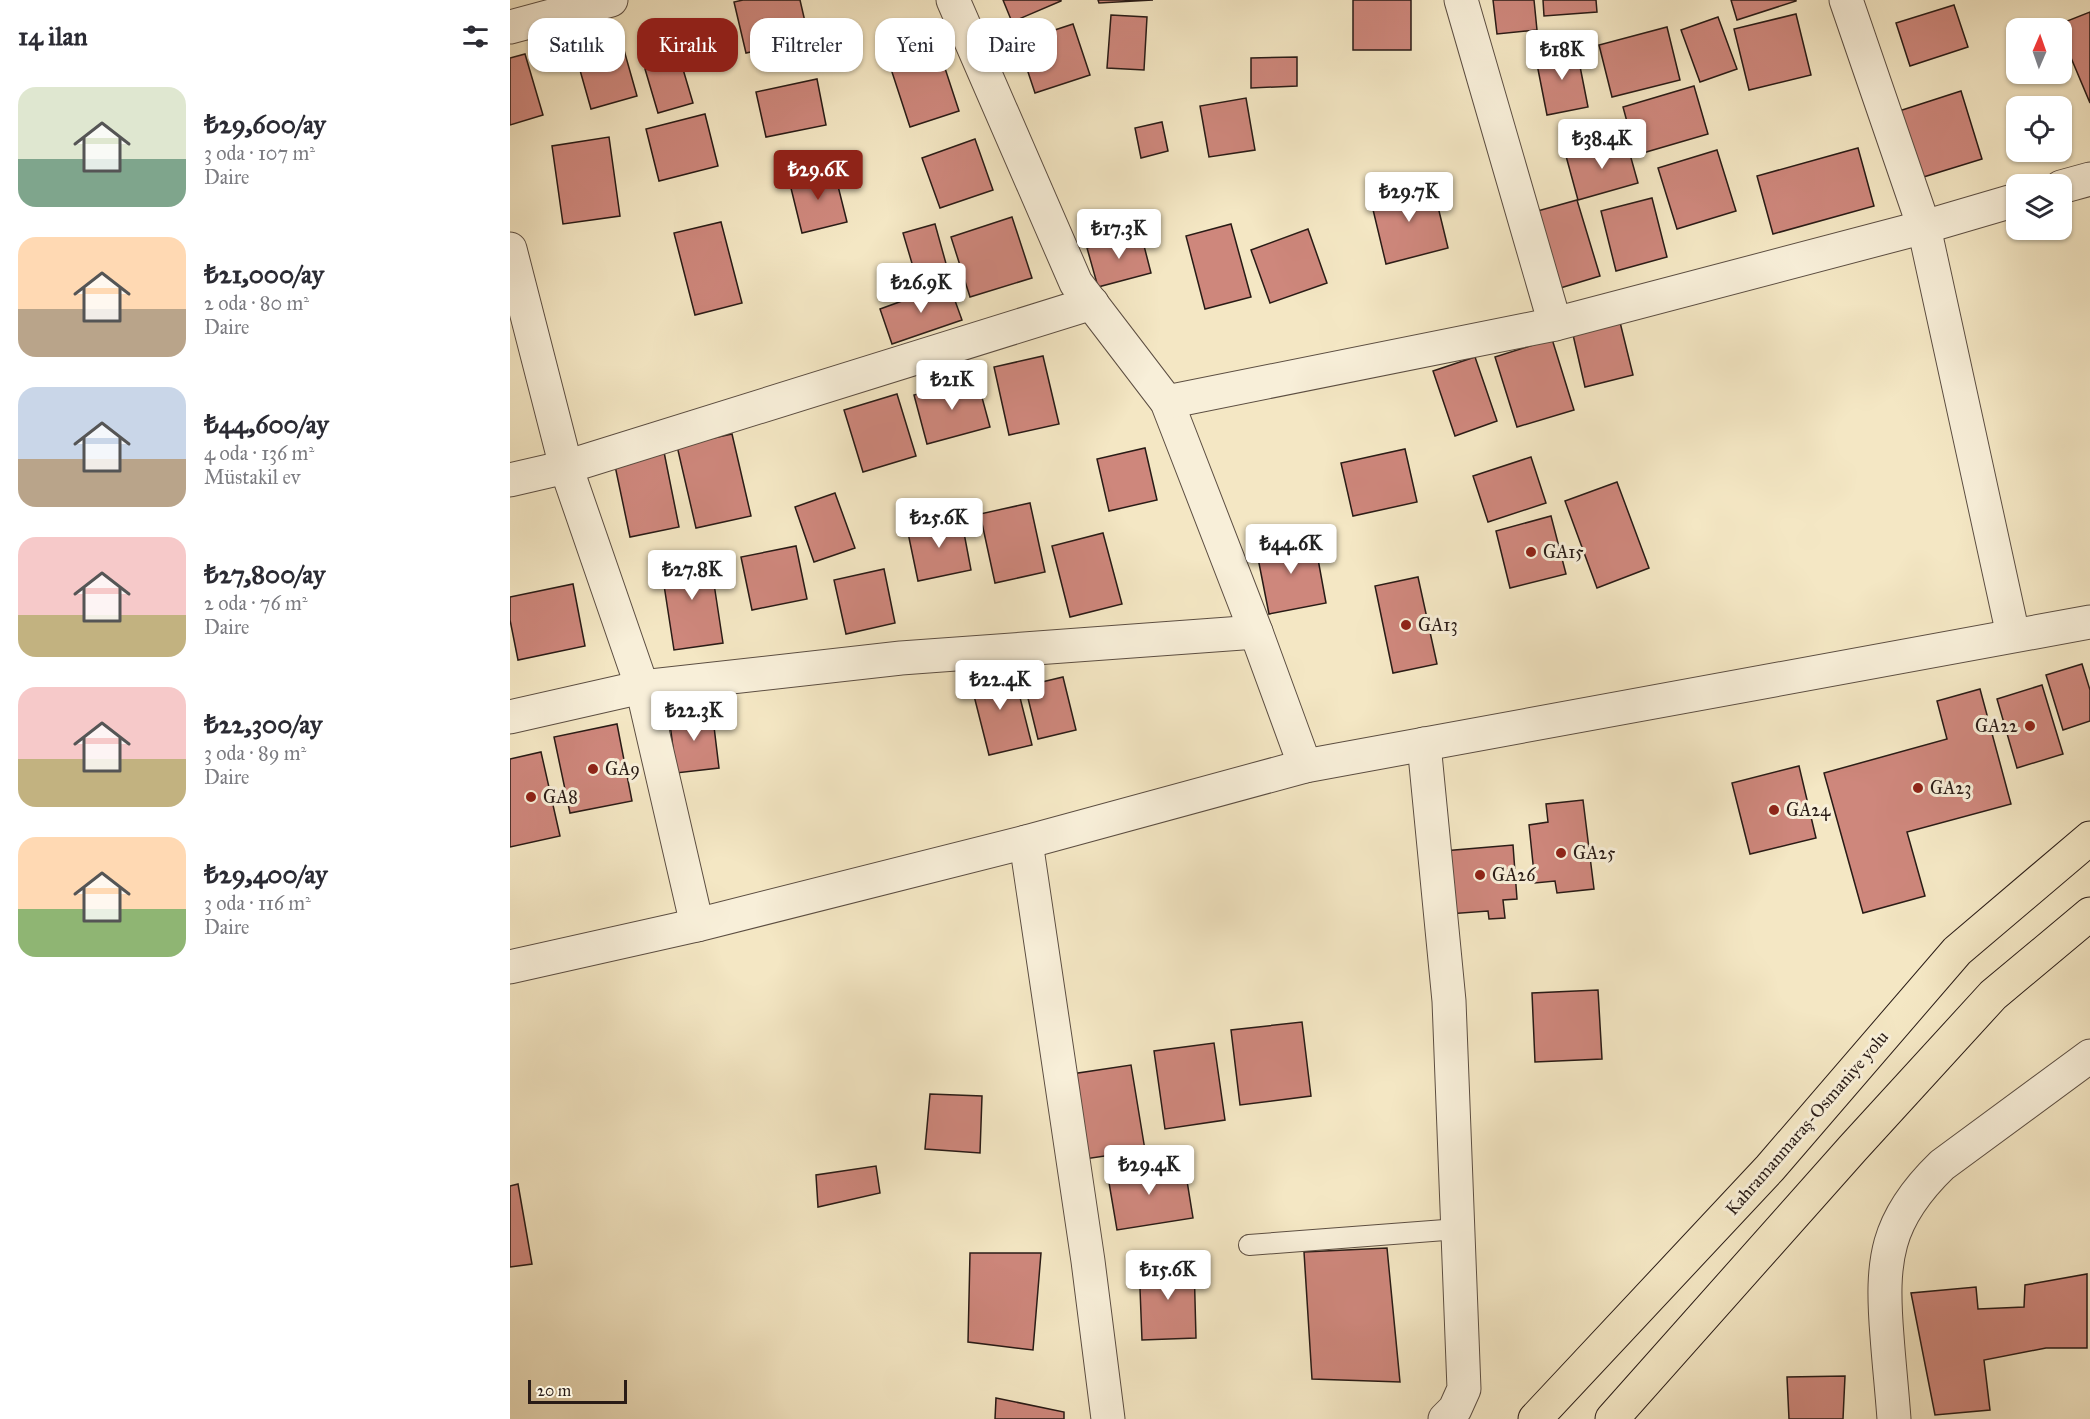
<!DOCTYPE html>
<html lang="tr">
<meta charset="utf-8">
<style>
body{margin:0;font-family:"IM FELL Great Primer",serif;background:#f2f2f3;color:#2b2b33;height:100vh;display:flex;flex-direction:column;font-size:22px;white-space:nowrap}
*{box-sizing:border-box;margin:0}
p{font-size:20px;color:#7c7c81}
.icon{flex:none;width:33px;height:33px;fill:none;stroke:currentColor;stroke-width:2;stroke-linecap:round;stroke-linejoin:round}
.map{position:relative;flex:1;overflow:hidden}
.side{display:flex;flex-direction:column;background:#fff;width:510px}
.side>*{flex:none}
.hud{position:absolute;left:18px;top:18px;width:570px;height:54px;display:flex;gap:12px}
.needle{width:39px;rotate:2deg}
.fabs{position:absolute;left:1496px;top:18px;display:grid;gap:12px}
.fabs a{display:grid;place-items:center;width:66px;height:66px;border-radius:12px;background:#fff;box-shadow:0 2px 4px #0004;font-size:30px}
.scale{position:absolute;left:18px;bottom:15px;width:99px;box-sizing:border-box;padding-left:6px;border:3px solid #291b16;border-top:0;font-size:16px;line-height:21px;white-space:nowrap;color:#291b16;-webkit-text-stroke:4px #f8efd9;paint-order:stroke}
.price{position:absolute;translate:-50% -51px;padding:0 14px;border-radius:6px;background:#fff;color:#222;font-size:20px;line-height:39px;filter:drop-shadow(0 2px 3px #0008)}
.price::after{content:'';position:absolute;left:50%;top:36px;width:18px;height:14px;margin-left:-9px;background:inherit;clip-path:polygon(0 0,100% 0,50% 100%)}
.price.on{background:#8f2418;color:#fff}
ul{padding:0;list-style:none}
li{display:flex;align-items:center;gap:18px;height:150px;padding:0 18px}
li span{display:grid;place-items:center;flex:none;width:168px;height:120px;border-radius:18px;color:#555}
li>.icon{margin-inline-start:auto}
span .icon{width:72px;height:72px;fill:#fffc;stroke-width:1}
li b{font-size:26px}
h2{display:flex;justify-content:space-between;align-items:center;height:72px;padding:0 18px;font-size:26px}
.tag{padding:0 21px;border-radius:18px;background:#fff;box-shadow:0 2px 4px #0004;font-size:21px;line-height:54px}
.tag.on{background:#8f2418;color:#fff}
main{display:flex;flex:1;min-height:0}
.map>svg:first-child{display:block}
.building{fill:#ce877c;stroke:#291b16;stroke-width:1.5}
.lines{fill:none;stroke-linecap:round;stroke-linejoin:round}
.service-casing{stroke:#5c4e42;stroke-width:22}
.minor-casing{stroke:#5c4e42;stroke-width:35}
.tertiary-casing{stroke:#5c4e42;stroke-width:35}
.trunk-casing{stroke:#291b16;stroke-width:35}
.service{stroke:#f8efd9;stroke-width:20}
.minor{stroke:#f8efd9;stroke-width:33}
.tertiary{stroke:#f8efd9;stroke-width:33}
.trunk{stroke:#f4e7c4;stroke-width:33}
.poi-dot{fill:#8f2418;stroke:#f8efd9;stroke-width:2}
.labels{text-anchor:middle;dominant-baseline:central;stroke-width:6;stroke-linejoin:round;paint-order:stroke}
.poi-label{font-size:18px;fill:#291b16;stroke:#f8efd9;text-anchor:start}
.street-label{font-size:18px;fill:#291b16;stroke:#f8efd9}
</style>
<main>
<section class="side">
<h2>14 ilan<svg class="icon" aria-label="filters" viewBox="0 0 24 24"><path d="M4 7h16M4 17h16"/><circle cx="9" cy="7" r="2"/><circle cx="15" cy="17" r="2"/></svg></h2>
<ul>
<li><span style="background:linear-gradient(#dfe7d0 60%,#7fa58c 0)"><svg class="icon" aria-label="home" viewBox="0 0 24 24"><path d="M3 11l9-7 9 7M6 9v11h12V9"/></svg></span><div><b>₺29,600/ay</b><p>3 oda · 107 m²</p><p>Daire</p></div></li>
<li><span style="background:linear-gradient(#ffd9b3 60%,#b9a48a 0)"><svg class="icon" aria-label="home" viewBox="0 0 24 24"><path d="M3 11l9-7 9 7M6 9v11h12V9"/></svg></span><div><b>₺21,000/ay</b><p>2 oda · 80 m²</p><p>Daire</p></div></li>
<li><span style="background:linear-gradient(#c9d6e8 60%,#b9a48a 0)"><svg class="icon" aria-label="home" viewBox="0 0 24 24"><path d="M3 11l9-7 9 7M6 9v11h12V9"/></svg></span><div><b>₺44,600/ay</b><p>4 oda · 136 m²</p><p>Müstakil ev</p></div></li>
<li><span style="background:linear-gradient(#f6c9c9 65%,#c2b280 0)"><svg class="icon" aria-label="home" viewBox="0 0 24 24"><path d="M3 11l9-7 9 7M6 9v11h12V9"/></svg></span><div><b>₺27,800/ay</b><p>2 oda · 76 m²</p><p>Daire</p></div></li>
<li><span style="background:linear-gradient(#f6c9c9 60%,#c2b280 0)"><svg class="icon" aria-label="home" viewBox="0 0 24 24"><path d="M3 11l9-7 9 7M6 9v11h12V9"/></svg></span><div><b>₺22,300/ay</b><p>3 oda · 89 m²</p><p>Daire</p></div></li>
<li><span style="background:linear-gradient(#ffd9b3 60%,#8fb573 0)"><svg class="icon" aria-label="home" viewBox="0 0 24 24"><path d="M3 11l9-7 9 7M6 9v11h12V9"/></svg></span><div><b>₺29,400/ay</b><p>3 oda · 116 m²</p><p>Daire</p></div></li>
</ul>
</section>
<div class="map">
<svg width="1580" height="1419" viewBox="0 0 1580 1419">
<rect width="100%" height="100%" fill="#f4e7c4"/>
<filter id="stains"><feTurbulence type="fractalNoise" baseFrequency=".00333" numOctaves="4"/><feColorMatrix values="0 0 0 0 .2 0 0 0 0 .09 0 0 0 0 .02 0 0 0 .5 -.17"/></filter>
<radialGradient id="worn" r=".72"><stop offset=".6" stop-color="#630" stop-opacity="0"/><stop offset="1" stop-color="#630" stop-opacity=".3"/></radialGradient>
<g class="building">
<path d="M233,0h57l9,39 -63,14 -12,-51z"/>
<path d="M493,0h58v1l-49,21z"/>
<path d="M588,0h55l-54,3z"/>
<rect x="843" y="0" width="58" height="50"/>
<path d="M983,0h41l3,30 -40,4z"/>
<path d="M1033,0h53l1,12 -53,4z"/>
<path d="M1221,0h65v1l-59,19z"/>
<path d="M1444,5l14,42 -58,19 -14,-43z"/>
<path d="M1580,12v91l-29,-69v-6h-2l-2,-3z"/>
<path d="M1286,14l15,61 -62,15 -15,-61z"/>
<path d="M601,15l36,2 -3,53 -37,-2z"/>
<path d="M1208,17l19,52 -37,13 -19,-52z"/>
<path d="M563,24l17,51 -55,18 -17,-51z"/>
<path d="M1157,27l13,53 -68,17 -13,-52z"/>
<path d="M110,36l17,60 -46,13 -17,-60z"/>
<path d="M1066,46l12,61 -41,8 -12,-61z"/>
<path d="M430,53l19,58 -49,16 -19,-58z"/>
<path d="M15,54l18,61 -33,10v-67z"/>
<path d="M787,57v29l-46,2v-30z"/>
<path d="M170,59l13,44 -35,10 -13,-44z"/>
<path d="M307,79l9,46 -60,12 -10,-45z"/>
<path d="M1184,86l14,48 -72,21 -13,-48z"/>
<path d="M1451,91l21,68 -65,20 -21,-67z"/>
<path d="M736,98l9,52 -46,7 -9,-51z"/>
<path d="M195,114l13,52 -59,15 -13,-52z"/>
<path d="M652,122l6,29 -27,7 -6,-30z"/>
<path d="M99,137l11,79 -57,8 -11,-78z"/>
<path d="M465,139l18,51 -53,18 -18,-50z"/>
<path d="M1116,140l12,43 -60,17 -12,-44z"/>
<path d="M1348,148l16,58 -101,28 -16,-58z"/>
<path d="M1207,150l19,61 -59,18 -19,-61z"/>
<path d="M324,170l13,52 -45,11 -13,-53z"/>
<path d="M922,182l16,66 -62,16 -16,-67z"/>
<path d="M1142,198l15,59 -51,14 -15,-60z"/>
<path d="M1067,200l23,76 -43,13 -23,-77z"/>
<path d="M502,217l20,61 -62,19 -19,-60z"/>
<path d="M211,222l21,81 -47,12 -21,-82z"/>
<path d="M425,224l15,54 -31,9 -16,-54z"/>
<path d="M721,224l20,73 -46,12 -19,-73z"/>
<path d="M798,229l19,54 -57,20 -19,-53z"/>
<path d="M631,234l10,39 -53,14 -11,-39z"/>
<path d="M439,284l13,36 -70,24 -12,-35z"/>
<path d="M1108,314l15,61 -48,12 -14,-61z"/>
<path d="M1042,339l22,71 -57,17 -22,-70z"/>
<path d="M533,356l16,68 -50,11 -15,-68z"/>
<path d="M965,357l22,64 -42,15 -22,-65z"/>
<path d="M467,379l13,48 -63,17 -13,-49z"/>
<path d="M387,394l19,62 -53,16 -19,-62z"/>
<path d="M222,434l19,82 -55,12 -19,-82z"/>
<path d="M635,448l12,52 -48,11 -12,-52z"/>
<path d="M895,449l12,53 -64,14 -12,-53z"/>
<path d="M154,452l15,75 -49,10 -16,-76z"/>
<path d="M1021,457l15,46 -58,19 -15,-46z"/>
<path d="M1107,482l32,86 -52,20 -32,-87z"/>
<path d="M325,493l20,55 -41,14 -19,-55z"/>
<path d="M520,503l15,69 -50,11 -15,-69z"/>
<path d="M1041,516l15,58 -56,14 -14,-57z"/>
<path d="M451,517l10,53 -53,11 -11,-53z"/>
<path d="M593,533l19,71 -52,13 -18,-71z"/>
<path d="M804,537l12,66 -57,11 -13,-66z"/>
<path d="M286,546l11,53 -55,11 -11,-53z"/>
<path d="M199,551l14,92 -49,7 -14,-91z"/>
<path d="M374,569l11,54 -49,11 -12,-54z"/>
<path d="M908,577l19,87 -44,9 -18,-87z"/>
<path d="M63,584l12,62 -67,14 -8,-40v-23z"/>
<path d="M1572,664l8,26v31l-27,9 -17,-55z"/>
<path d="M502,666l20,79 -43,10 -20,-79z"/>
<path d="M553,677l13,53 -38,9 -13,-53z"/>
<path d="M1532,685l21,69 -46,14 -20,-69z"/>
<path d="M1470,689l31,115 -104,28 18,64 -62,17 -39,-140 123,-34 -10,-38z"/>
<path d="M202,710l7,58 -43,5 -7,-58z"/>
<path d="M107,724l15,77 -62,12 -16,-76z"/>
<path d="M31,752l19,84 -50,11v-88z"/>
<path d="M1289,766l17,72 -66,16 -18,-71z"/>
<path d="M1073,800l11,89 -37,4 -2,-12 -20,2 -6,-58 19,-3 -2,-18z"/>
<path d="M1003,845l4,54 -14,1 2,18 -16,1 -1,-8 -40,3 -5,-63z"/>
<path d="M1088,990l4,69 -67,3 -3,-69z"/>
<path d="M792,1022l9,74 -71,9 -9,-75z"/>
<path d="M704,1043l11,77 -60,9 -11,-78z"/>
<path d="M621,1065l14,85 -67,10 -13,-85z"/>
<path d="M420,1094l52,2 -2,57 -55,-4z"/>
<path d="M665,1161l3,22 9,-2 6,37 -76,12 -10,-59z"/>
<path d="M366,1166l4,27 -62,14 -2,-32z"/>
<path d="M8,1184l14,80 -22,3v-81z"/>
<path d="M877,1248l13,134 -88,-3 -8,-127z"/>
<path d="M460,1253h71l-8,97 -65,-8z"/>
<path d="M684,1262l2,76 -54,2 -3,-77z"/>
<path d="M1577,1274v74h-41l-62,12 6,50 -55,5 -24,-122 65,-6 2,22 46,-2 1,-22z"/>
<path d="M1335,1376l-2,43h-54l-2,-42z"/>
<path d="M486,1398l68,14v7h-69z"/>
</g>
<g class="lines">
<g class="service-casing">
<path id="service" d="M739,1245l209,-16"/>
</g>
<g class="minor-casing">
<g id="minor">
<path d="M443,0l123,283 91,119 89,230"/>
<path d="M951,0l94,324"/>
<path d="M0,27l101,-27"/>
<path d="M1551,187l29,-8"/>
<path d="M0,249l56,218 76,220 55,238"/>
<path d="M657,402l388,-78 369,-97 92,-27"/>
<path d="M0,480l56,-13 526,-164"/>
<path d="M0,717l132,-30 259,-29 355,-26 49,134"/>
<path d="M914,744l25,257 15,388 -9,20 -10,10"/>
<path d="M516,842l62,419 20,158"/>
<path d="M1384,1419c-2,-28 -5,-55 -7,-83 -6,-75 -2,-116 55,-171l148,-109"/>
</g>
</g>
<g class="tertiary-casing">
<g id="tertiary">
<path d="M1336,0l78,227 89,408"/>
<path d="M0,967l187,-42 329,-83 279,-76 785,-144"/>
</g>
</g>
<g class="trunk-casing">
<g id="trunk">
<path d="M1025,1419l235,-251 187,-217 133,-113"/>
<path d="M1102,1419l241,-271 140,-153 97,-81"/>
</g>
</g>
<use href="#service" class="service"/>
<use href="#minor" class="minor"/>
<use href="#tertiary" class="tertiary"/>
<use href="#trunk" class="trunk"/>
</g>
<g class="poi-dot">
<circle cx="1021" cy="552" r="6"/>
<circle cx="896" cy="625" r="6"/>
<circle cx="1520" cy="726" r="6"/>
<circle cx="83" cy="769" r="6"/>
<circle cx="1408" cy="788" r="6"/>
<circle cx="21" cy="797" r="6"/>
<circle cx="1264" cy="810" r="6"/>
<circle cx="1051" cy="853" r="6"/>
<circle cx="970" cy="875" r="6"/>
</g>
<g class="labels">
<g class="poi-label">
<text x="1033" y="552">GA15</text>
<text x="908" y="625">GA13</text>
<text x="1508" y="726" text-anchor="end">GA22</text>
<text x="95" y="769">GA9</text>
<text x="1420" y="788">GA23</text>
<text x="33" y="797">GA8</text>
<text x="1276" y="810">GA24</text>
<text x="1063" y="853">GA25</text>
<text x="982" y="875">GA26</text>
</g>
<g class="street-label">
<text transform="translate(1297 1123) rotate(-49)">Kahramanmaraş-Osmaniye yolu</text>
</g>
</g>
<rect width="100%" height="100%" filter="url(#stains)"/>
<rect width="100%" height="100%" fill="url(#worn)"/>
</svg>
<div class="fabs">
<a><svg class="needle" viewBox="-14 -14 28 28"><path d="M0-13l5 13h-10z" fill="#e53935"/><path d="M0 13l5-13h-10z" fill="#7c7c81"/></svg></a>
<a><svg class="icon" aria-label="locate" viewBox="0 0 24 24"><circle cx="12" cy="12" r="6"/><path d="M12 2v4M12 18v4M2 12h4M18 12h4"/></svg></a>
<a><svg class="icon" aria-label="layers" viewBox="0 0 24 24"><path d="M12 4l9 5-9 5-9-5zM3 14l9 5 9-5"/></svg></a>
</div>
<div class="scale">20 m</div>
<b class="price" style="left:1052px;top:81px">₺18K</b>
<b class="price" style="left:1092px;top:170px">₺38.4K</b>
<b class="price on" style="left:308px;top:201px">₺29.6K</b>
<b class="price" style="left:899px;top:223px">₺29.7K</b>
<b class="price" style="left:609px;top:260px">₺17.3K</b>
<b class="price" style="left:411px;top:314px">₺26.9K</b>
<b class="price" style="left:442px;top:411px">₺21K</b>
<b class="price" style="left:429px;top:549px">₺25.6K</b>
<b class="price" style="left:781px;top:575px">₺44.6K</b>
<b class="price" style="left:182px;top:601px">₺27.8K</b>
<b class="price" style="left:490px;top:711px">₺22.4K</b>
<b class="price" style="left:184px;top:742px">₺22.3K</b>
<b class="price" style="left:639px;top:1196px">₺29.4K</b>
<b class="price" style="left:658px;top:1301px">₺15.6K</b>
<div class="hud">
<a class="tag">Satılık</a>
<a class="tag on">Kiralık</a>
<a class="tag">Filtreler</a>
<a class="tag">Yeni</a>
<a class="tag">Daire</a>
</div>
</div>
</main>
